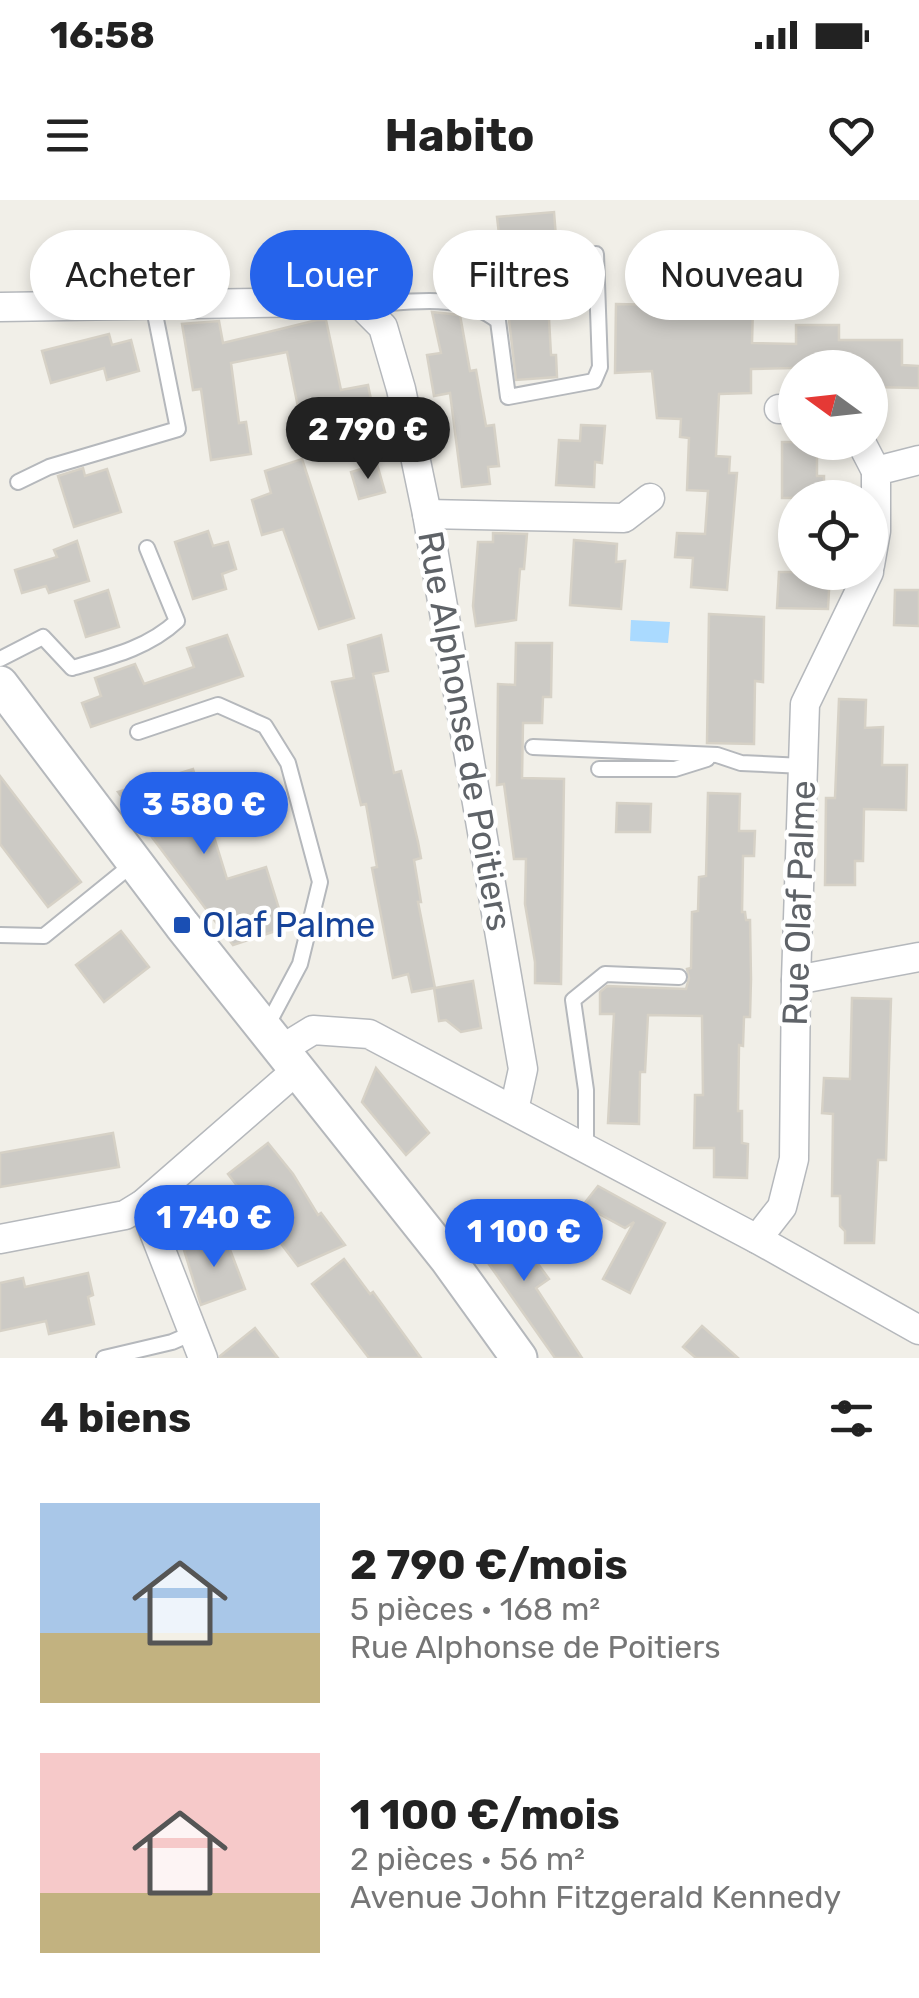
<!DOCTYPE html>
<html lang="fr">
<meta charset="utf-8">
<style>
body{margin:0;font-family:Rubik,sans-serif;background:#f6f6f6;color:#222;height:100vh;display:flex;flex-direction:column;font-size:38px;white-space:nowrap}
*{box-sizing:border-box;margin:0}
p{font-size:32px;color:#767676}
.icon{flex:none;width:55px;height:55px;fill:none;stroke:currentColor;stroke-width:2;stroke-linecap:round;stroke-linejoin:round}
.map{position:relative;height:1158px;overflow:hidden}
.sheet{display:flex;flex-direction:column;background:#fff;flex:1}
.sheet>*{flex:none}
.guide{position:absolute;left:30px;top:30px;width:860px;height:90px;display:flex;gap:20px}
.needle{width:65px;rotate:285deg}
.controls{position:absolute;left:778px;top:150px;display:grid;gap:20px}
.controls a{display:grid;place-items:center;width:110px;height:110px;border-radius:50%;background:#fff;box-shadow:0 5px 15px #0003;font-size:50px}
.price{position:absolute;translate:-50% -85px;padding:0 22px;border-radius:35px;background:#2563eb;color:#fff;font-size:32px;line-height:65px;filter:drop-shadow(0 2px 5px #0008)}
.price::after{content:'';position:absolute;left:50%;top:60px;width:30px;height:22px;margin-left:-15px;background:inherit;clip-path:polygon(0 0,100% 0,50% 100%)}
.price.selected{background:#222;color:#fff}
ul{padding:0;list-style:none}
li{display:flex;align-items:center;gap:30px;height:250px;padding:0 40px}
li span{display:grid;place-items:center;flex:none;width:280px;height:200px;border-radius:0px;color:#555}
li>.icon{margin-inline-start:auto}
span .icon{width:120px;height:120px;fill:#fffc;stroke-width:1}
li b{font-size:42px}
h2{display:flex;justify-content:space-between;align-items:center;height:120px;padding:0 40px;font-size:42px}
.chip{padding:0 35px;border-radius:45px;background:#fff;box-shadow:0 5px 15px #0003;font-size:35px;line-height:90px}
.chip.selected{background:#2563eb;color:#fff}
.status{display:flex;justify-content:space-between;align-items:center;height:70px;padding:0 50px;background:#fff;direction:ltr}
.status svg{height:28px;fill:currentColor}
header{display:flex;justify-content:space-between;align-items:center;height:130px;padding:0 40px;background:#fff;font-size:45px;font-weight:700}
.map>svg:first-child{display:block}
.water{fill:#aadaff}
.building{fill:#cccac5;stroke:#d6d1c6;stroke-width:2.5}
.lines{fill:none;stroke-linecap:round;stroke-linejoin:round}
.service-casing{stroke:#b5b8bc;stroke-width:18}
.minor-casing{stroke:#b5b8bc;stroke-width:31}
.tertiary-casing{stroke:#b5b8bc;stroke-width:39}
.service{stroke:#fff;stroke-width:14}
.minor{stroke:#fff;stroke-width:28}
.tertiary{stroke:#fff;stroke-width:35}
.transit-dot{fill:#1a4fb4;stroke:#fff;stroke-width:4}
.labels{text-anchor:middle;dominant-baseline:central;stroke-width:9;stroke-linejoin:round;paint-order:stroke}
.street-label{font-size:35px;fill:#5f6368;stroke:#fff}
.transit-label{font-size:35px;fill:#164399;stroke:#fff;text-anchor:start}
</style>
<div class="status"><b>16:58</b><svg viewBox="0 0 49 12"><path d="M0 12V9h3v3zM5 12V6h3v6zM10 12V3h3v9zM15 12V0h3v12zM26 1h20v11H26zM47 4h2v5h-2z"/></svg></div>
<header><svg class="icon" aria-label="menu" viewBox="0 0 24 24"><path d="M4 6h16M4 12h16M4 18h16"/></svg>Habito<svg class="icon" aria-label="heart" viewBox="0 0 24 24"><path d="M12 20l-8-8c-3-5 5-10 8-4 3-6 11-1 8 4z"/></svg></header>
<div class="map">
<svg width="919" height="1158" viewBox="0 0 919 1158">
<rect width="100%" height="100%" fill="#f1efe8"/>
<path class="water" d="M631,420l39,2 -2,21 -38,-2z"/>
<g class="building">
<path d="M554,12l5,63h8l2,24 -21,2 3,54h5l1,22 -41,3 -19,-163z"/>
<path d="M616,104l137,3 -1,36 44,1v-19h43v15h63v25l17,1v22l-49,-1v-19h-75l-44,1v24l-32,1 -3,62 14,1 -1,16h8l-10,117 -36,-3 2,-29 -18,-1 2,-24 28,1 3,-43 -21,-1 2,-52 -9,-1 1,-18 -24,-1 -5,-47 -37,2z"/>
<path d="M432,112l28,3 10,56 6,-1 10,56 8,-1 5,41 -11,1 2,17 -28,3 -12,-94 -16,3 -7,-41 14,-2z"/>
<path d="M317,120h9l15,70 27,-5 6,29 -29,6 5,23 -42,14 -21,-105 -56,11 8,60 7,-1 5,32 -40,6 -10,-71 -8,1 -11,-66 37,-3 4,22z"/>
<path d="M109,134l3,11 19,-5 8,31 -32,9 -3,-12 -53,15 -9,-32z"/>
<path d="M581,225l24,1 -3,37 -7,-1 -1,25 -38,-2 3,-45 21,1z"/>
<path d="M782,242h35v34h7v22h-42z"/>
<path d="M302,259l52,159 -35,11 -36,-100 -21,6 -10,-35 19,-7 -6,-22z"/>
<path d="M377,264l8,28 -26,7 -8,-27z"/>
<path d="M83,268l2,8 22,-7 14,43 -47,15 -16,-51z"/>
<path d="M208,331l5,15 15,-4 8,27 -14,5 4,15 -33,10 -18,-57z"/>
<path d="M493,333l34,1 -3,35h-4l-4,51 -40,6 -3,-20 5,-64h15z"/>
<path d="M574,340l43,4 -1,18 9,-1 -4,48 -51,-4z"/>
<path d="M77,341l12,40 -40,12 -3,-7 -24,7 -7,-23 42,-13 -3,-7z"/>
<path d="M779,372h51l-2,37 -51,-1z"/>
<path d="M108,390l11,37 -33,10 -11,-36z"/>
<path d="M895,390h24v36l-25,-1z"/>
<path d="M709,414l55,3 -1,65 -8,-1 -1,63 -47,-1z"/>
<path d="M227,435l16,41 -152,51 -9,-24 19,-7 -6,-18 40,-14 9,20 50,-17 -7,-19z"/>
<path d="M381,435l7,36 -15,3 21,99 7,-2 17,71 3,16 -7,2 7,42h-3l17,86 38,-7 8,47 -20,4 -15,-12 -7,1 -5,-33 -22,4 -4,-18 -15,4 -21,-110 5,-1 -11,-63 -5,1 -29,-123 22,-4 -6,-33z"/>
<path d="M516,443h36l-1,54h-8l-1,26h-19l-1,55 42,1 -3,205 -26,-1v-21l-10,-58 1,-45h-12l-10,-75 -7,1 1,-101 17,1z"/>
<path d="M839,499l27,1 -1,28 18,-1 -1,38h25l-1,45 -42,-1 -1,52h-8v24h-30l1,-87h9z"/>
<path d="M193,569l34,110 39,-12 19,61 -52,17 -115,-153z"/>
<path d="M0,576l81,106 -33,25 -48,-63z"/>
<path d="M708,593l32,1 -1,37h16l-1,25h-11l-1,56h3l1,8h4l1,59 -1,38h-6l-1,29 -4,-1 -1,66h4v32l6,1 -1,34 -33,-1v-29h-20l1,-53h8l-1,-79 -54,-1 -3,57h-5l-1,52 -31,-1 6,-109h-14v-22l7,-6 79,3 3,-11 -2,-9 4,-1 1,-56 6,-1 1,-34 7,-1z"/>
<path d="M617,603l34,1 -1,28h-34z"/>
<path d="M121,731l28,36 -45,35 -28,-37z"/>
<path d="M852,798l39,1 -5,161h-8l-4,83h-29v-12l-5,-5v-30h-8l1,-82 -11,-1 2,-35 26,1z"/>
<path d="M376,868l53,65 -23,22 -44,-53z"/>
<path d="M113,933l6,34 -119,20v-34z"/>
<path d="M268,943l25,31 25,41 3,-2 24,32 -47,21 -70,-92z"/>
<path d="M598,986l67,37 -35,70 -27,-14 31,-57 -9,6 -42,-23z"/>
<path d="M503,1016l46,63 -13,9 46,70h-27l-81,-115 13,-10 -3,-3z"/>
<path d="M224,1034l21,55 -44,16 -17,-55z"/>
<path d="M344,1059l26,35 3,-2 48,66h-52l-57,-74z"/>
<path d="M88,1073l5,22 -5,2 6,27 -45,10 -3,-13 -46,10v-48l23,-5 2,9z"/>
<path d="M702,1126l36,32h-42l-13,-11z"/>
<path d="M255,1128l23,30h-58v-2z"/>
</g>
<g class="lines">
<g class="service-casing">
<g id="service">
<path d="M362,105c44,-2 99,-14 136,16l10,76 86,-16 6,-14 -4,-113"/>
<path d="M18,282l31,-15 129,-38 -25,-125"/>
<path d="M0,459l43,-22 29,31c38,-11 76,-20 105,-47l-30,-73"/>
<path d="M138,532l80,-27 47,21 23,37 32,119 -20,82 -34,64"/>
<path d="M533,547l184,8 24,8 62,3"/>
<path d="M599,569h76l32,-10"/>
<path d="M0,735l44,1 90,-73"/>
<path d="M586,948v-58l-13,-90 32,-26 74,3"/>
<path d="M104,1158l68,-16 21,-9"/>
</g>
</g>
<g class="minor-casing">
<g id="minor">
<path d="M0,107l317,-5 44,3 22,22 18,62 26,125 96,555 -9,41"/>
<path d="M779,209h16"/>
<path d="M861,242l15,29"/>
<path d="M427,314l197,4 26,-20"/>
<path d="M870,365l6,-34v-60l43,-11"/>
<path d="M796,780l123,-23"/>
<path d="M282,849l31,-19 56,4 388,205 162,91"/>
<path d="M143,1004l60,154"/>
<path d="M0,1039l125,-24 18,-11 155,-135"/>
<path d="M757,1039l25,-32 12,-48 2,-179 9,-276 64,-132"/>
</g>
</g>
<g class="tertiary-casing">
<path id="tertiary" d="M0,484l182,241 265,333 72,100"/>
</g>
<use href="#service" class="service"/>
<use href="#minor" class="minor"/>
<use href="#tertiary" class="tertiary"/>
</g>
<rect class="transit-dot" x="172" y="715" width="20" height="20" rx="5"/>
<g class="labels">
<g class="street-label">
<text transform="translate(465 531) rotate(80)">Rue Alphonse de Poitiers</text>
<text transform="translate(799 703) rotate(-88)">Rue Olaf Palme</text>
</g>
<g class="transit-label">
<text x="202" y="725">Olaf Palme</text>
</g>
</g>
</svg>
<div class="controls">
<a><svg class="needle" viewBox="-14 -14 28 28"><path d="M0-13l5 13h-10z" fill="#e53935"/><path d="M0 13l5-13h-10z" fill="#767676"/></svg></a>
<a><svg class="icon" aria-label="locate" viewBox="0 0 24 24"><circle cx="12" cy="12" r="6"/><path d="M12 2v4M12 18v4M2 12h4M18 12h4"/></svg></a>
</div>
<b class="price selected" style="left:368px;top:282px">2 790 €</b>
<b class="price" style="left:204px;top:657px">3 580 €</b>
<b class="price" style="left:214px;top:1070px">1 740 €</b>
<b class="price" style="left:524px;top:1084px">1 100 €</b>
<div class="guide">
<a class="chip">Acheter</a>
<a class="chip selected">Louer</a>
<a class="chip">Filtres</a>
<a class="chip">Nouveau</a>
</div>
</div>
<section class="sheet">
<h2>4 biens<svg class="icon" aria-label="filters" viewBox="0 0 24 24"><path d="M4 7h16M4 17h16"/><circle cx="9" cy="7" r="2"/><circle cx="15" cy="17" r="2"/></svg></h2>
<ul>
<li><span style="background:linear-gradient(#a9c7e8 65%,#c2b280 0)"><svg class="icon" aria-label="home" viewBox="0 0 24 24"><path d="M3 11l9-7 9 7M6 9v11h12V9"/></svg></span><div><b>2 790 €/mois</b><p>5 pièces · 168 m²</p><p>Rue Alphonse de Poitiers</p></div></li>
<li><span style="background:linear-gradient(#f6c9c9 70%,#c2b280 0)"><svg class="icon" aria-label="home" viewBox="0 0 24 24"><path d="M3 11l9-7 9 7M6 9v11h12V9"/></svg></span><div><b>1 100 €/mois</b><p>2 pièces · 56 m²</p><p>Avenue John Fitzgerald Kennedy</p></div></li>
</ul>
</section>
